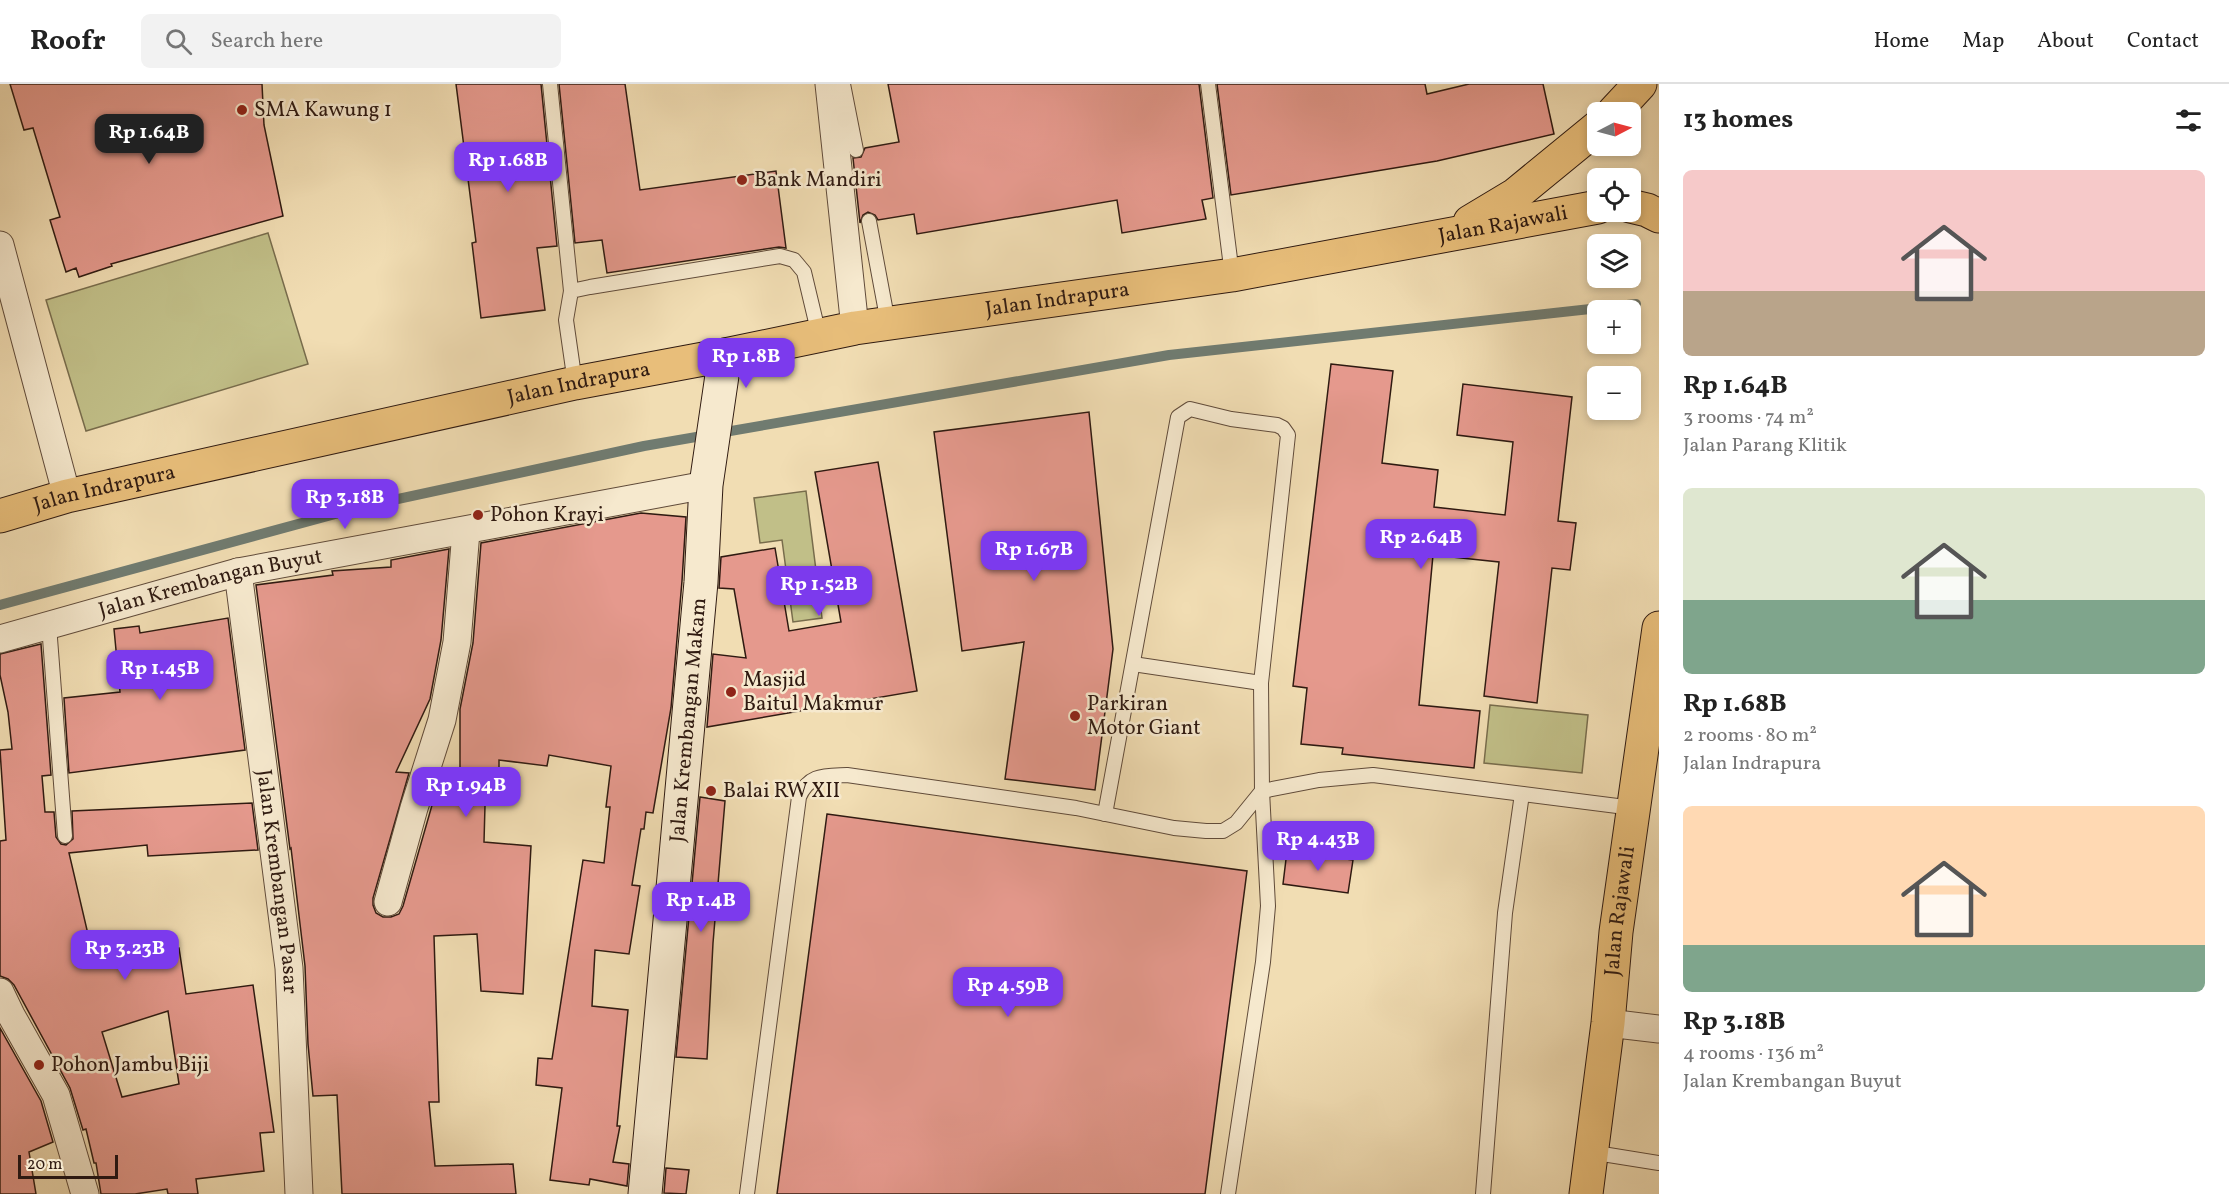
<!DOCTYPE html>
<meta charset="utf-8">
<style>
body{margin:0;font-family:Vollkorn,serif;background:#f2f2f2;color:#222;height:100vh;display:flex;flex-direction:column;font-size:22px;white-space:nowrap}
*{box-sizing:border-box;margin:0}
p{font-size:20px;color:#767676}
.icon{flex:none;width:33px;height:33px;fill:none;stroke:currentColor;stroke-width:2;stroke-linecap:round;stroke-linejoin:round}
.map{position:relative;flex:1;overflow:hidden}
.panel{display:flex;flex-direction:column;background:#fff;width:570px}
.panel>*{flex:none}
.needle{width:39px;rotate:84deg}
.tools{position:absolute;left:1587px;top:18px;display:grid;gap:12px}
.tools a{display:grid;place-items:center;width:54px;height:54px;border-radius:9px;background:#fff;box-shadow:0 3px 9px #0003;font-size:30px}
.scale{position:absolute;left:18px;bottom:15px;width:100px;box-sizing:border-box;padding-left:6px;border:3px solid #2f1a11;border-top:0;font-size:16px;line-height:21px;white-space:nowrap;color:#2f1a11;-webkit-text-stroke:4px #f6e9ce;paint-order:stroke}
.price{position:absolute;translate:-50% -51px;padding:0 14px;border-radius:12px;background:#7c3aed;color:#fff;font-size:20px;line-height:39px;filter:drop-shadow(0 2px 3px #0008)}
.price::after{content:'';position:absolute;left:50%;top:36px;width:18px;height:14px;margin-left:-9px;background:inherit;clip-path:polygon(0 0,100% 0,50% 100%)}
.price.current{background:#222;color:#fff}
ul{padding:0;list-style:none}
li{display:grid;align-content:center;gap:12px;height:318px;padding:0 24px}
li span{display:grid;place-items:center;height:186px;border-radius:9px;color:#555}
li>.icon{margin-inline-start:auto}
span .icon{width:108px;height:108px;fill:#fffc;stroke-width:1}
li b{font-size:26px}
h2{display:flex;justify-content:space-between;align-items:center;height:72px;padding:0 24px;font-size:26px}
header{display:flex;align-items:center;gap:36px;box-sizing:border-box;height:84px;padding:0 30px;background:#fff;border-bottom:2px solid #e0e0e0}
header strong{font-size:28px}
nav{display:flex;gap:33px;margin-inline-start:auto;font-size:21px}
.search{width:420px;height:54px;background:#f2f2f2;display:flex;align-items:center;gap:15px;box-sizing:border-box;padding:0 21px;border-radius:9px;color:#767676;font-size:22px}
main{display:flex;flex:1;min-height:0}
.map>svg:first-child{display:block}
.green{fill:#c1bf88;stroke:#786c4c;stroke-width:1.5}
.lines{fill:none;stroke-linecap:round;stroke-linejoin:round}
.stream{stroke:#707b70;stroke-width:10}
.building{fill:#e5998d;stroke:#2f1a11;stroke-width:1.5;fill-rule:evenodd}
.lane-casing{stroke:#604b3a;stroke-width:16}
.street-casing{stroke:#604b3a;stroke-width:29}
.secondary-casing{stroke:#2f1a11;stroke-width:35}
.primary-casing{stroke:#2f1a11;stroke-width:35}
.lane{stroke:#f6e9ce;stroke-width:14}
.street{stroke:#f6e9ce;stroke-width:27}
.secondary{stroke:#f6e9ce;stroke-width:33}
.primary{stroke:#e8be7a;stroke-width:33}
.poi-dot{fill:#8f2418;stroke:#f6e9ce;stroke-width:2}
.labels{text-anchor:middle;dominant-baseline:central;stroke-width:5;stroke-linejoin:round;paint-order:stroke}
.poi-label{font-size:21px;fill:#2f1a11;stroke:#f6e9ce;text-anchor:start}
.street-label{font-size:21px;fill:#2f1a11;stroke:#f6e9ce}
</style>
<header>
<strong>Roofr</strong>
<div class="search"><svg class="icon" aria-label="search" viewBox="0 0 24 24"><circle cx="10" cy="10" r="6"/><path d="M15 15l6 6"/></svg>Search here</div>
<nav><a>Home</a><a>Map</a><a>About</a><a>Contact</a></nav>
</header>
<main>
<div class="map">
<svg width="1659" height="1110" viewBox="0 0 1659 1110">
<rect width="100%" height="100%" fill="#f1ddb3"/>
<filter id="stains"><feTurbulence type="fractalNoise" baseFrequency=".00333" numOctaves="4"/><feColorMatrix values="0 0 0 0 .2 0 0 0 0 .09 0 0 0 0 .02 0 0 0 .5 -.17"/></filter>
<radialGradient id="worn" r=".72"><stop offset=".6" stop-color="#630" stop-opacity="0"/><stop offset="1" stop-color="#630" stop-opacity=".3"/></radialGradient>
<g class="green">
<path d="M268,149l40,131 -222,67 -40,-131z"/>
<path d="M806,407l16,127 -29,4 -11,-82 -22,3 -6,-45z"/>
<path d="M1490,621l98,10 -6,58 -98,-10z"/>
</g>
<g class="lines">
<path class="stream" d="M0,521l361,-98 283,-61 525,-91 467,-51"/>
</g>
<g class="building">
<path d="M10,0h252l2,41 19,91 -172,48 1,2 -33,11 -3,-9 -10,4 -16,-52 10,-3 -27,-89 -9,2z"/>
<path d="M456,0h85l16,162 -20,2 8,62 -64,8 -9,-75 4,-1z"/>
<path d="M559,0h66l15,106 136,-19 10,77 -7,-1 -172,26 -5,-33 -27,3z"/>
<path d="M888,0h311l14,114 -11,2 4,19 -84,14 -5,-33 -200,34 -3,-20 -36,6 -3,-5 -7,-3 -5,3 -3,8 -7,-65 8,-1 4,-9 34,-6z"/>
<path d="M1217,0h208l2,10 42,-10h74l11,50 -117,27 -206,34z"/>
<path d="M1331,280l62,7 -11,92 56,7 -4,37 71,8 8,-73 -56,-7 6,-51 109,13 -14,124 18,2 -6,47 -18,-2 -15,135 -53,-7 15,-134 -66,-7 -14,150 61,6 -6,57 -132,-14 1,-6 -42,-4 6,-56 -14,-2z"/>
<path d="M1089,328l24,237 -18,141 -90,-11 19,-137 -62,9 -28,-219z"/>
<path d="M878,378l39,229 -210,36 6,-73 33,4 -12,-69 -15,-1 2,-31 54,-9 14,83 52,-9 -26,-150z"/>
<path d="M641,429l45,4 -4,64 -11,127 -18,105 -7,-1 -2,17h-3l-9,56 8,1 -11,68 -34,-4 -3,56 36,4 -11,116h3l-7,36 16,2 -2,22 -37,-7 -1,6 -39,-5 12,-92 -26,-3 2,-27 14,1 31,-199 21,3 6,-56h-4l5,-41 -62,-11 -2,11 -48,-6v9h-13l-2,73 47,4 -8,148 -42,-3 -4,-57 -43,2 5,166h-10l6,64 78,-2 3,30h-174l-5,-99 -24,1 -5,-52 -3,-78 -14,-118 -1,1 -34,-264 77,-10 -1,-4 59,-4v-7l58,-11 -8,91 -11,59 -34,73 13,1 -36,125v7l3,8 7,4h8l8,-3 4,-8 38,-132 19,1v-66l13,-66 8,-100z"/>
<path d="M228,534l17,132 -176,23 -5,-75 56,-6 -6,-63 25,-3 1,7z"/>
<path d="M41,560l10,131 -9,1 3,36h9l2,25 5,7 5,1 7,-6 -1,-28 180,-8 6,47 -110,6 -1,-11 -78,8 25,107 85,-12 7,46 67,-9 21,147 -14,1 4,38 -68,8 2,15h-30l-1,-5 -32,5h-34l-5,-31h-2l-8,-34 -3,1 -13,-42 -56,-103 -6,-6 -8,-3v-135l6,-1 -6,-90 12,-1 -4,-37 -8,-37v-21zM168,927l11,73 -57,13 -20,-65z"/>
<path d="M700,713l25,4 -12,142 -6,116 -31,-2z"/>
<path d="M827,730l420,57 -42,323h-428z"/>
<path d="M1287,767l66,9 -5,33 -65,-9z"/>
<path d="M0,944l41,73 12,41 -24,10 7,42h-36z"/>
<path d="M666,1084l23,2 -3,24 -22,-1z"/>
</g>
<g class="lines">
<g class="lane-casing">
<g id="lane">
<path d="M550,0l21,207"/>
<path d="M843,0l13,66"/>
<path d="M1208,0l24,191"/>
<path d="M869,137l19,102"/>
<path d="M575,299l-9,-63 5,-29 19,-4 190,-31 14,4 10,12 15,63"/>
<path d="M49,541l16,211"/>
<path d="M1133,580l128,19"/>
<path d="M1105,730l73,-397 12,-8 41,10 46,6 6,3 5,7 -27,248 1,108 6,115 -5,56 -35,232"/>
<path d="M1590,1068l69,11"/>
<path d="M747,1110l52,-397c10,-23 25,-21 48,-22l229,33 98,20 32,3h17l13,-8 26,-32 57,-11 54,-5 260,33"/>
<path d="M1483,1110l22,-281 17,-119"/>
</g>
</g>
<g class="street-casing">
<g id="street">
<path d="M829,0l26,244"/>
<path d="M0,161l67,251"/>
<path id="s1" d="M238,488l51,396 10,226"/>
<path id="s2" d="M0,555l238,-67 468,-87"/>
<path d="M388,818l26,-94 28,-88 15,-78 9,-111"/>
<path d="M0,908l11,23 45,80 29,99"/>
<path d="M1608,939l51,6"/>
</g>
</g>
<g class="secondary-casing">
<g id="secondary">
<path id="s3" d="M645,1110l56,-612 5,-97 19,-130"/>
</g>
</g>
<g class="primary-casing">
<g id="primary">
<path d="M1614,28l26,-28"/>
<path d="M1630,122l17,4 12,6"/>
<path d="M1470,138l45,-27 83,-68"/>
<path id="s4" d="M0,432l67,-20 508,-113 150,-28 130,-27 377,-53 366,-68"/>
<path id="s5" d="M1586,1110l22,-171 8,-91 43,-304"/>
</g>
</g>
<use href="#lane" class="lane"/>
<use href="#street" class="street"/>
<use href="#secondary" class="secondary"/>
<use href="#primary" class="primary"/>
</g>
<g class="poi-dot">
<circle cx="242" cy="26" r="6"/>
<circle cx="742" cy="96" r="6"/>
<circle cx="478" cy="431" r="6"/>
<circle cx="731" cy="608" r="6"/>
<circle cx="1075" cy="632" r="6"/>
<circle cx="711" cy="707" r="6"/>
<circle cx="39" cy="981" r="6"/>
</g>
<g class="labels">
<g class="poi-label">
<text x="254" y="26">SMA Kawung 1</text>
<text x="754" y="96">Bank Mandiri</text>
<text x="490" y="431">Pohon Krayi</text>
<text x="743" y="596">Masjid<tspan x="743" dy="24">Baitul Makmur</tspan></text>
<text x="1087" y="620">Parkiran<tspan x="1087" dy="24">Motor Giant</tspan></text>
<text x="723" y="707">Balai RW XII</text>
<text x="51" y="981">Pohon Jambu Biji</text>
</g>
<g class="street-label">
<text stroke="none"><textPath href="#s4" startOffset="1532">Jalan Rajawali</textPath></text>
<text stroke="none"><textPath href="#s4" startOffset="1080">Jalan Indrapura</textPath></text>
<text stroke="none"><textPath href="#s4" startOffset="594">Jalan Indrapura</textPath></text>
<text stroke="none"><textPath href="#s4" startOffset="108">Jalan Indrapura</textPath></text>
<text stroke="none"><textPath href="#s2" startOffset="218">Jalan Krembangan Buyut</textPath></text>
<text stroke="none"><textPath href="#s3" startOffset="476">Jalan Krembangan Makam</textPath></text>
<text stroke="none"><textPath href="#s1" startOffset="312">Jalan Krembangan Pasar</textPath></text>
<text stroke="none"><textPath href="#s5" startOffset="285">Jalan Rajawali</textPath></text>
</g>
</g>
<rect width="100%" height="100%" filter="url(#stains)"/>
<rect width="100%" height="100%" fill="url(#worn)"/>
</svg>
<div class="tools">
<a><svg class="needle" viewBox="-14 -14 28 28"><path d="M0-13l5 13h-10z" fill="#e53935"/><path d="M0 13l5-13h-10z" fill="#767676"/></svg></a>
<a><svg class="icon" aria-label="locate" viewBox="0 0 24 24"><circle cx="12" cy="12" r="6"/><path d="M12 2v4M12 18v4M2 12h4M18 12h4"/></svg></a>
<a><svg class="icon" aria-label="layers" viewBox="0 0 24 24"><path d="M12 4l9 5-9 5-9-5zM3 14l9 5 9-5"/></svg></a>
<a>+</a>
<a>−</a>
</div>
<div class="scale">20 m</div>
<b class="price current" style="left:149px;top:81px">Rp 1.64B</b>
<b class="price" style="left:508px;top:109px">Rp 1.68B</b>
<b class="price" style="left:746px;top:305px">Rp 1.8B</b>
<b class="price" style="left:345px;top:446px">Rp 3.18B</b>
<b class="price" style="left:1421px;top:486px">Rp 2.64B</b>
<b class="price" style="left:1034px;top:498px">Rp 1.67B</b>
<b class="price" style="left:819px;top:533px">Rp 1.52B</b>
<b class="price" style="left:160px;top:617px">Rp 1.45B</b>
<b class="price" style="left:466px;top:734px">Rp 1.94B</b>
<b class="price" style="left:1318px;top:788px">Rp 4.43B</b>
<b class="price" style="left:701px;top:849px">Rp 1.4B</b>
<b class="price" style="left:125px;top:897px">Rp 3.23B</b>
<b class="price" style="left:1008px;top:934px">Rp 4.59B</b>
</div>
<section class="panel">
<h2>13 homes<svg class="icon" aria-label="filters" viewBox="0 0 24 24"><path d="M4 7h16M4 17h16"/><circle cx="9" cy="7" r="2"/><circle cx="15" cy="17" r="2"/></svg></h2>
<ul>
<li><span style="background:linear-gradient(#f6c9c9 65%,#b9a48a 0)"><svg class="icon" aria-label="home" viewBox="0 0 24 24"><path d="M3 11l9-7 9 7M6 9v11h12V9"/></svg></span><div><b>Rp 1.64B</b><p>3 rooms · 74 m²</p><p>Jalan Parang Klitik</p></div></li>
<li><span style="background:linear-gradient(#dfe7d0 60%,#7fa58c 0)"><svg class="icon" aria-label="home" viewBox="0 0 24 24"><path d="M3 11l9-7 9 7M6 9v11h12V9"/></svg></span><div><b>Rp 1.68B</b><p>2 rooms · 80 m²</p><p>Jalan Indrapura</p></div></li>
<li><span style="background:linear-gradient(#ffd9b3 75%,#7fa58c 0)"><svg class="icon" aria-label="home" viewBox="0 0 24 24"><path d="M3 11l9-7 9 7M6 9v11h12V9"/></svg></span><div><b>Rp 3.18B</b><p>4 rooms · 136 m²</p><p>Jalan Krembangan Buyut</p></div></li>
</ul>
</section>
</main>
